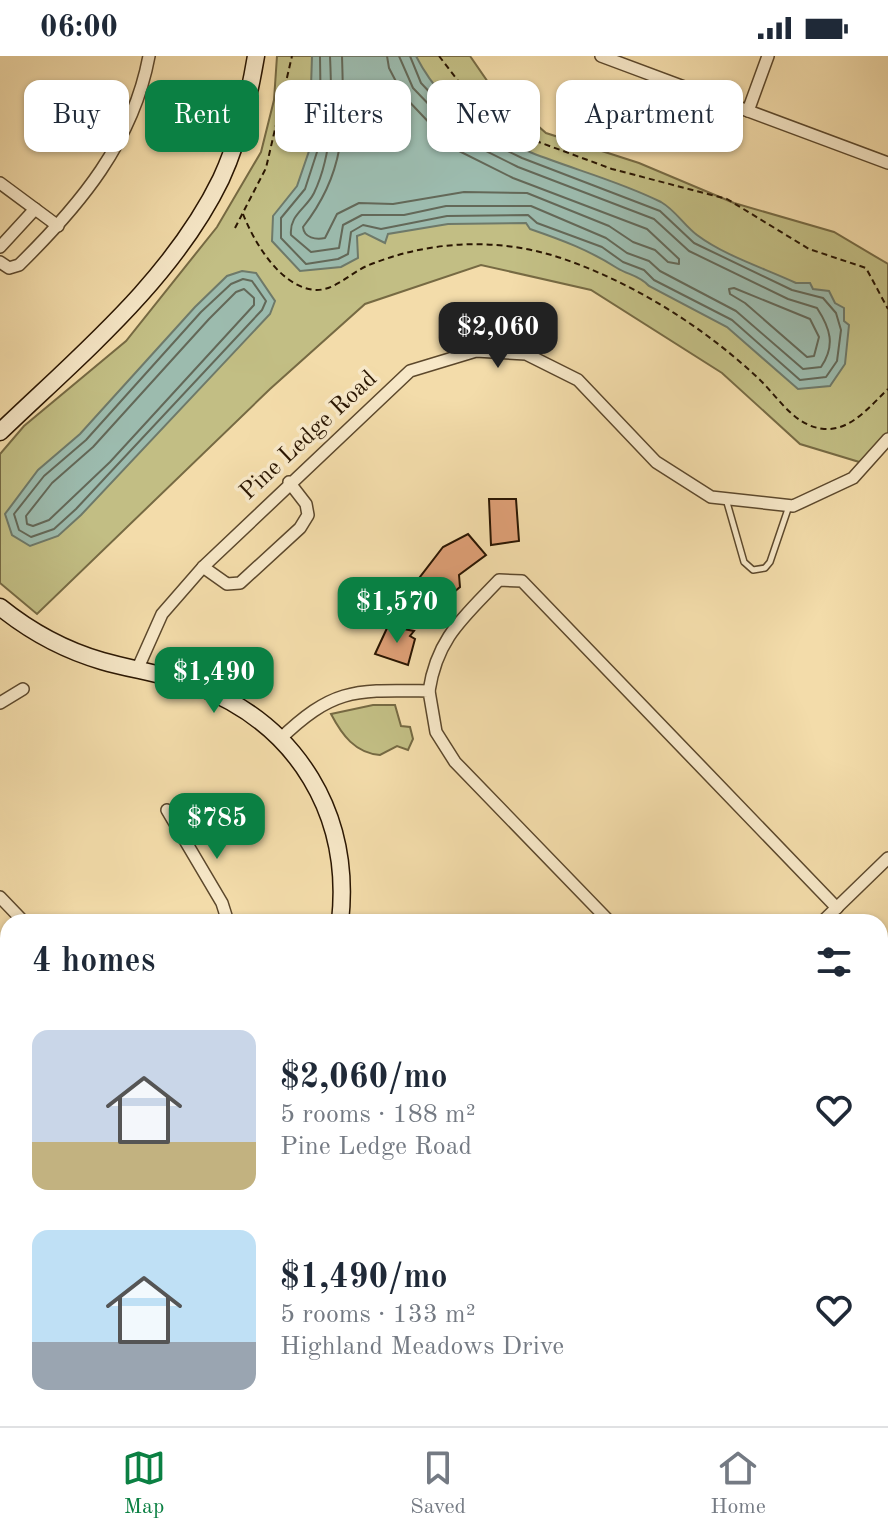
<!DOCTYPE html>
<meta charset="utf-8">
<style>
body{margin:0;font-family:"Old Standard TT",serif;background:#f2f2f3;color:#1f2937;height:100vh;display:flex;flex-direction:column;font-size:30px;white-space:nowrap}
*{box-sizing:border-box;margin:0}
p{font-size:26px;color:#747a83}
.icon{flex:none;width:44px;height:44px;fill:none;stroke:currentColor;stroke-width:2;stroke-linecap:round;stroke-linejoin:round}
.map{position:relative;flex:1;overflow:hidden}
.details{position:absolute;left:0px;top:858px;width:888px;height:512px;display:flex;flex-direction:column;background:#fff;border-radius:24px 24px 0 0;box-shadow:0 2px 6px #0004}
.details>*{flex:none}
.hud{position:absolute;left:24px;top:24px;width:840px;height:72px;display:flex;gap:16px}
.price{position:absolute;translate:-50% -68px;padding:0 18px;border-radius:16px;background:#0b8043;color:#fff;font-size:26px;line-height:52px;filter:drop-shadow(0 2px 4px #0008)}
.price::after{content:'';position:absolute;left:50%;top:48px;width:24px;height:18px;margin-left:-12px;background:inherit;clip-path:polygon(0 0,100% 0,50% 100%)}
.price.selected{background:#222;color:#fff}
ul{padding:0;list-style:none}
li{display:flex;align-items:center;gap:24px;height:200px;padding:0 32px}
li span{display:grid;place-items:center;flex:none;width:224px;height:160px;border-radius:16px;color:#555}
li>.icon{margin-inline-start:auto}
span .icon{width:96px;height:96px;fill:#fffc;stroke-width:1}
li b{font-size:34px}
h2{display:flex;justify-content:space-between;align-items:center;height:96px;padding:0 32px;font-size:34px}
.chip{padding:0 28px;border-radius:16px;background:#fff;box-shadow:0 2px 6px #0004;font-size:28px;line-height:72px}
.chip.selected{background:#0b8043;color:#fff}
.status{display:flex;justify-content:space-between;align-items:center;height:56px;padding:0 40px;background:#fff;direction:ltr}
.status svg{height:22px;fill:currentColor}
.tabs{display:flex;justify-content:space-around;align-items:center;height:112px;border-top:2px solid #e0e1e3;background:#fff;font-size:22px;color:#747a83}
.tabs a{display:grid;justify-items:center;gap:4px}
.tabs .selected{color:#0b8043}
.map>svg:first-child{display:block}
.green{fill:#c2be84;stroke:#766a43;stroke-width:2}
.water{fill:#9cbbae;stroke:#6e7969;stroke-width:2}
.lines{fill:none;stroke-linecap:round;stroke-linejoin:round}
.shore{stroke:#636858;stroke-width:2}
.building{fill:#de9f76;stroke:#2a1602;stroke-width:2}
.lane-casing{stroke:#5c482c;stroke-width:8}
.street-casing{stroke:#5c482c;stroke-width:14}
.secondary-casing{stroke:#2a1602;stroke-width:19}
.path{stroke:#2a1602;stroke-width:2;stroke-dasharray:6 4;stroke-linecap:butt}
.lane{stroke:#f7e8c8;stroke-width:5}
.street{stroke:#f7e8c8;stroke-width:11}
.secondary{stroke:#f7e8c8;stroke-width:16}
.labels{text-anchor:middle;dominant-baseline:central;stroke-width:7;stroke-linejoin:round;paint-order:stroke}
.street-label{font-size:24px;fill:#2a1602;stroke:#f7e8c8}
</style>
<div class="status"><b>06:00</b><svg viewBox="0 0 49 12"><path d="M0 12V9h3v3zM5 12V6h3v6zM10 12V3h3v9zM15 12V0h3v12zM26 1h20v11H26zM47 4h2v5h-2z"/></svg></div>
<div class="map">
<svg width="888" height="1370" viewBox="0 0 888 1370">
<rect width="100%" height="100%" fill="#f3dcaa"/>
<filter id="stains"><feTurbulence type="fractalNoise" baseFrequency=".0025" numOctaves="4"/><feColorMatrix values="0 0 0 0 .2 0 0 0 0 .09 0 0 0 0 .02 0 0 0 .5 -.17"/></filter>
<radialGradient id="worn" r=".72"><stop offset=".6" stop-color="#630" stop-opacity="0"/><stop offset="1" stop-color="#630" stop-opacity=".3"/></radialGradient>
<g class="green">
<path d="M277,0h193l18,26 58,51 93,30 95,40 100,29 54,32v174l-22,26 -66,-20 -78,-71 -131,-83 -110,-25 -116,39 -95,85 -233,225 -37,-31v-129l24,-28 102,-85 91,-114 44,-75 13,-52z"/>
<path d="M373,649h22l6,21 9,1 3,12 -5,11 -11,-4 -17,9c-25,-2 -38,-20 -49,-41z"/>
<path d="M888,1143v227h-105l-9,-8h106v-211z"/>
</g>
<g class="water">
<path d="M312,0h104c51,100 155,101 245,146 14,8 23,23 36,33 28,21 67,33 99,48h14l3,6 16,2 6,12 9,5v13l5,4 -4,39 -15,22 -32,3 -71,-62 -78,-41c-10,-11 -21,-11 -32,-18 -28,-18 -55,-28 -87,-39l-4,-6 -78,1 -60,10 -3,9 -20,-10 -8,3 1,22 -17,9 -41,4 -28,-30 1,-25 24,-30 12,-35z"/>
<path d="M242,215l14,2 19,28 -5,13 -189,201 -23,21 -28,10 -18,-11 -7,-21 33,-44 42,-36 115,-127 32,-31z"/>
</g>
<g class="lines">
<g class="shore">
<path d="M320,0l1,70 -4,26 -12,37 -24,29v20l25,26 32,-5 10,-5 3,-22 12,-7 18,4 66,-13 81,-1 9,8 65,24 21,15 21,8 10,10 78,40 68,60 26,-3 11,-16 4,-31 -5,-17 -13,-15 -31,-8 -98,-47 -34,-32 -138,-53 -56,-27 -45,-48 -11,-27"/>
<path d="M330,0c2,46 4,95 -16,137 -8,16 -25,22 -23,42l20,17 28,-4 4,-23 19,-10h42l42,-9h85l75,32 21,15 22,8 11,10 76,40 67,58 18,-2c15,-22 9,-39 -4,-59l-29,-9 -99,-48 -35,-32 -136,-52 -56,-28 -49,-51 -14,-32"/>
<path d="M342,0c2,68 5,115 -39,171 1,11 13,13 22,11l12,-24 22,-11 34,1 71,-12 63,1 82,33 24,16 22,8 13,12 11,2v-5l-32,-30 -134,-51 -60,-30 -50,-53 -14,-27 -2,-12"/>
<path d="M243,223l9,2 14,20 -4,9 -186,199 -22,20 -23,8 -12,-7 -5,-16 30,-38 42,-36 115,-128 30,-28z"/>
<path d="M734,232l76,31 9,18 -5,19 -7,1 -62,-54 -15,-9 -1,-5z"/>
<path d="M244,233l10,9v7l-144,157 -61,58 -16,6 -6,-2 -1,-8 26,-33 41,-36 116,-128 27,-27z"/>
</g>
</g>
<g class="building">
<path d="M489,443h27l3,42 -28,4z"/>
<path d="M468,478l18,21 -27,20 1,12 -6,5 -4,-2 -12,10 -18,23 -27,-19 11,-16 5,4 14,-12 -3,-3 23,-30z"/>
<path d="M388,570l26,5 -4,5 5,3 -7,26 -33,-11z"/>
</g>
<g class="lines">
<g class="lane-casing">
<g id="lane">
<path d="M726,443l18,63 9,8 12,-2 5,-6 19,-56"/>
<path d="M880,1229l8,1"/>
<path d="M520,1370l8,-8"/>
</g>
</g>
<g class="street-casing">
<g id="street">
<path d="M601,0l287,107"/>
<path d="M748,55l20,-55"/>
<path d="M0,127l58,43"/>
<path d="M0,191l35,-38"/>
<path d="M0,206l9,6 10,-3c61,-60 114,-123 130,-209"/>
<path d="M203,511l24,17 13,-1 60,-55 8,-13 -2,-11 -17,-22"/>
<path d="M137,614l25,-56 41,-47 207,-196 66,-20 50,3 52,26 78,82 55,35 82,9 60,-28 35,-39"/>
<path d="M429,635c8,-53 34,-73 70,-111l23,1 315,327"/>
<path d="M0,647l23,-14"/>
<path d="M279,684c55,-53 76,-50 150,-49l7,41 19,30 155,160"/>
<path d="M167,754l55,93 6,19"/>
<path d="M0,841l24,25"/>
<path d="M822,866l66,-64"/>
<path d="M880,1028l8,8"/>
<path d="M0,1052l8,-6"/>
<path d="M0,1084l8,8"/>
<path d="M0,1121l8,8"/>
<path d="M880,1135l8,-8"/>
<path d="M195,1362l8,8"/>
<path d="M147,1370l8,-8"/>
<path d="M318,1370l8,-8"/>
<path d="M633,1370l8,-8"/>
</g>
</g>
<g class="secondary-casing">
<g id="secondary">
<path d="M0,376c79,-76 172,-152 221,-253 18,-39 28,-81 35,-123"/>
<path d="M0,551c31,25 64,43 102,54 31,9 64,13 95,25 101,39 155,129 143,236"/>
<path d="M0,1207l8,-9"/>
</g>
</g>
<g class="path">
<path d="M439,0l30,39 19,18 48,28 76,28 115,30 82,50 57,19 22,41"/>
<path d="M243,158c11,28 37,73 72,76 20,1 36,-18 54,-25 62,-25 131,-28 195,-6 71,25 140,68 195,120 20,19 35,47 65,50 27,2 46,-23 64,-40"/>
<path d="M235,172l31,-60 26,-112"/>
</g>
<use href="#lane" class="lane"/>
<use href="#street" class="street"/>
<use href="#secondary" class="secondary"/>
</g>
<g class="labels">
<g class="street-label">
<text transform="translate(309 380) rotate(-43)">Pine Ledge Road</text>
</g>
</g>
<rect width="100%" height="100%" filter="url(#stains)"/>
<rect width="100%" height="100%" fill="url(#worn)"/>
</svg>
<b class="price selected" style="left:498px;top:314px">$2,060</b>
<b class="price" style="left:397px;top:589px">$1,570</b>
<b class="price" style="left:214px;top:659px">$1,490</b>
<b class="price" style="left:217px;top:805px">$785</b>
<div class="hud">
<a class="chip">Buy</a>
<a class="chip selected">Rent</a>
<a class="chip">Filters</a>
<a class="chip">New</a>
<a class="chip">Apartment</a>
</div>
<section class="details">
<h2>4 homes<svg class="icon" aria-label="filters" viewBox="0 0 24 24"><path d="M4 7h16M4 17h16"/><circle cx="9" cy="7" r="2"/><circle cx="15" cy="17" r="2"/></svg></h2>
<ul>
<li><span style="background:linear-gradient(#c9d6e8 70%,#c2b280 0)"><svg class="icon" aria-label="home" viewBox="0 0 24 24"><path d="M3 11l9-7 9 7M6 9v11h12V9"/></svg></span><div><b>$2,060/mo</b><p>5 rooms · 188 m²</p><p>Pine Ledge Road</p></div><svg class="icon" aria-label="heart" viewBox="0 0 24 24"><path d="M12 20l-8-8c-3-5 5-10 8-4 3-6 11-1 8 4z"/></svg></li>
<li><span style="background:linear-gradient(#bfe0f5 70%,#9aa5b1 0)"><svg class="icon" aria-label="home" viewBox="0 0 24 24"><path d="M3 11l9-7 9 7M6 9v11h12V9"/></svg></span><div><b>$1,490/mo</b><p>5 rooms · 133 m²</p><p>Highland Meadows Drive</p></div><svg class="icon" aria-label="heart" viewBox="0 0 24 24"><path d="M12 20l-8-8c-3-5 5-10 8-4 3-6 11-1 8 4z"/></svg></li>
</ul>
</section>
</div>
<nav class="tabs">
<a class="selected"><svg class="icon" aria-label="map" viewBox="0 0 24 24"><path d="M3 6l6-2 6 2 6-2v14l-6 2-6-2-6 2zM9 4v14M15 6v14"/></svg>Map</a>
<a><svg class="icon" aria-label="saved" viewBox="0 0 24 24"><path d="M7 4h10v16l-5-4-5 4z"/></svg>Saved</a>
<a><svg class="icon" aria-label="home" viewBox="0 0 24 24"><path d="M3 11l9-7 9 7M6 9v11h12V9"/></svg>Home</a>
</nav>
